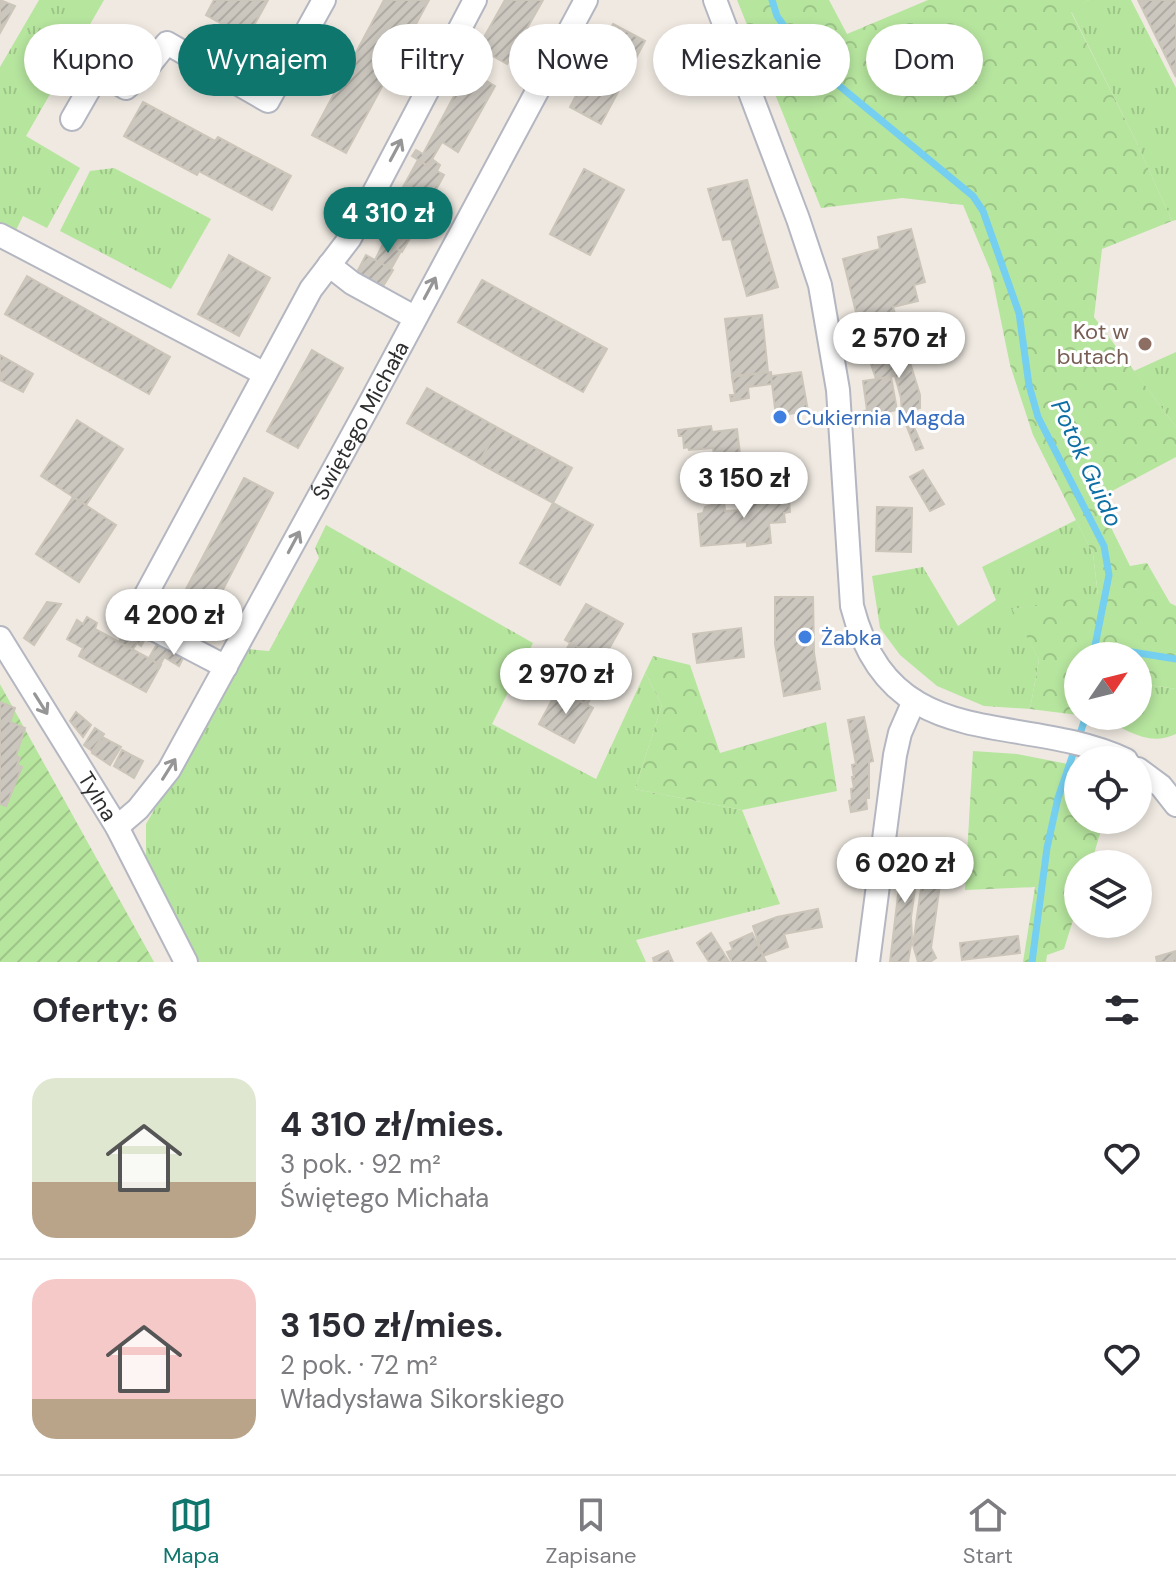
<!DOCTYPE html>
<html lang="pl">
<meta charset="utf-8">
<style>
body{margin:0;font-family:"DM Sans",sans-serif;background:#f7f7f7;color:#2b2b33;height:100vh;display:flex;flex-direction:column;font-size:30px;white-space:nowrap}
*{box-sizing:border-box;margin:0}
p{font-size:26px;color:#7c7c81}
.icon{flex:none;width:44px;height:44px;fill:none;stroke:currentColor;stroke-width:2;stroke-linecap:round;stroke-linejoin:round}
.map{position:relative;height:962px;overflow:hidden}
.sheet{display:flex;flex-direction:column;background:#fff;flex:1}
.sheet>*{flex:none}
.guide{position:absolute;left:24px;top:24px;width:1128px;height:72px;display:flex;gap:16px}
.needle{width:52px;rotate:55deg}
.buttons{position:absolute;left:1064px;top:642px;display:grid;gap:16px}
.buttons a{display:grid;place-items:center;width:88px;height:88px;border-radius:50%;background:#fff;box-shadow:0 4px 12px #0003;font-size:40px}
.price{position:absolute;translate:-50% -68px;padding:0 18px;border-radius:28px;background:#fff;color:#222;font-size:26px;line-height:52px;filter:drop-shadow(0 2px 4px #0008)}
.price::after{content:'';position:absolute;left:50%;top:48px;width:24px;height:18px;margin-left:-12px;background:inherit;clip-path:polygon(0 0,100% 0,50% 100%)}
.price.on{background:#0f766e;color:#fff}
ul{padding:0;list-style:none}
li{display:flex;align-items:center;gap:24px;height:200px;padding:0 32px}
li+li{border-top:2px solid #e1e1e2}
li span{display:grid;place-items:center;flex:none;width:224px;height:160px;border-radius:24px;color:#555}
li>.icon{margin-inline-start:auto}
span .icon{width:96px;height:96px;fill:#fffc;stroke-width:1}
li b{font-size:34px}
h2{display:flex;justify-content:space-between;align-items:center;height:96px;padding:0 32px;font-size:34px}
.chip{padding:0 28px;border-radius:36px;background:#fff;box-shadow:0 4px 12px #0003;font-size:28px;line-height:72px}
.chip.on{background:#0f766e;color:#fff}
.menu{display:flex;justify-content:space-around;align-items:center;height:112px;border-top:2px solid #e1e1e2;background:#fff;font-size:22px;color:#7c7c81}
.menu a{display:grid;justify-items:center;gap:4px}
.menu .on{color:#0f766e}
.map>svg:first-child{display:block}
.grass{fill:url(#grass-tufts)}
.forest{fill:url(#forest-crowns)}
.garden{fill:url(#garden-furrows)}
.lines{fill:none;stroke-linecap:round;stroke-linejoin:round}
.stream{stroke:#75cff0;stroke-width:7}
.building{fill:url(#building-hatch);stroke:#cbc5ba;stroke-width:2}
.minor-casing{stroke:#b4b7c1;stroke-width:26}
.minor{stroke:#fff;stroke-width:22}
.oneway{stroke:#969696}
.education-dot{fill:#8d6e63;stroke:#fff;stroke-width:3}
.shop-dot{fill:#3f7fe0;stroke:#fff;stroke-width:3}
.labels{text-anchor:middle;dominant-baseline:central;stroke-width:6;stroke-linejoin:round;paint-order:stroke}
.education-label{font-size:22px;fill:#785e54;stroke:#fff;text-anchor:end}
.shop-label{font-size:22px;fill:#366cbe;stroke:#fff;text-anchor:start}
.street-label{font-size:22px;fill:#2e2e2e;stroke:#fff}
.water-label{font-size:24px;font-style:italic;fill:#0d6fa3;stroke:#fff}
</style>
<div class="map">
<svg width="1176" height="962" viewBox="0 0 1176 962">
<defs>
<pattern id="grass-tufts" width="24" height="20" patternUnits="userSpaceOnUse" patternTransform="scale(2)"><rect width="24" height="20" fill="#b6e59e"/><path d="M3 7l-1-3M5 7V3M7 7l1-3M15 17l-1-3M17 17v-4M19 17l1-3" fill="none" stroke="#9dc588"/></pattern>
<pattern id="forest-crowns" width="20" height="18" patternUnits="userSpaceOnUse" patternTransform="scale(2)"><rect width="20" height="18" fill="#b6e59e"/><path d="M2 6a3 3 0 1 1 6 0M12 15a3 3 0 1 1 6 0" fill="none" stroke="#9dc588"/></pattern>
<pattern id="garden-furrows" width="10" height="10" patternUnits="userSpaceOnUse" patternTransform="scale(2)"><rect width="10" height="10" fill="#b6e59e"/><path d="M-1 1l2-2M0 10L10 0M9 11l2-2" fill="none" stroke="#9dc588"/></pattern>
<pattern id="building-hatch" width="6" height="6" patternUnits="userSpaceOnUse" patternTransform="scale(2)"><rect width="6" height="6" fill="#cbc7bf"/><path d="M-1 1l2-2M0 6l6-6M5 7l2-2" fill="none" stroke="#afaba4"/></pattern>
</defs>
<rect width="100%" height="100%" fill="#efe9e1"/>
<g class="grass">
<path d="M39,0h65l-78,136 54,32 -33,60 -24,-12 -7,14 -16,-6v-157z"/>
<path d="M1089,0h42l45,88v132l-4,1 -38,-84 -63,-126z"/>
<path d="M114,168l97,51 -40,70 -111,-58 30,-60z"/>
<path d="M1176,352v75l-42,-56z"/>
<path d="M1076,520l17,34 5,42 -85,13 26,51 -9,49 -46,-3 -47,-20 -37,-31 -20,-27 -8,-52 51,-9 35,59 38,-26 -14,-33z"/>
<path d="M326,525l207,118 -41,81 104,55 49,-106 17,32 -27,84 107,21 38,94 -144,36 10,22h-450l-50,-104v-34l101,-175 22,2 50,-93 -4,-10z"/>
<path d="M1138,683l38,6v45c-27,13 -49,-4 -74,-16l36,-2z"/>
</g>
<g class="forest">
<path d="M737,0h92l18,34 81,-34h161l-18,12 63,125 38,84 -70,28 -8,68 82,110v30l-79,42 33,67 17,-3 23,40 6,3v83l-38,-6v-27h-60v59l-48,-6 9,-49 -27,-51 86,-14 -5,-41 -60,-119 -23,-70 -19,-93 -28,-67 -61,-7 -81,10z"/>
<path d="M653,656l37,9 30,88 106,-31 11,69 -95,19 -107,-21 27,-84 -17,-32z"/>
<path d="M973,751l44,3 61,12v54h26l-13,44h-13v40l-14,45 -17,6 -1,7h-23l12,-75 -70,3z"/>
</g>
<path class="garden" d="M0,684l1,2 153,276h-154z"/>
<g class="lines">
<g class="stream">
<path d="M772,0l5,16 31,44 165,136 10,15 36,102 10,72 9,32 66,129 5,29 -16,81"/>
<path d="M1095,646l81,13"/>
<path d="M1032,962l15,-114 11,-50 28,-82"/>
</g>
</g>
<g class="building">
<path d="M0,0l15,6 -15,27z"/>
<path d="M214,0h54l-21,38 -41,-23z"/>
<path d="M384,0h45l-83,153 -34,-18z"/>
<path d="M505,0h38l-36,64 -18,-10 -12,22 -8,-5 5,-9 -5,-3 3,-5 5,3 4,-8 -3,-1z"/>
<path d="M1138,0h38v77z"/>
<path d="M613,24l32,17 -44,83 -31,-17z"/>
<path d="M468,70l27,16 -37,66 -16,-10 -14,24 -16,-10 4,-6 7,4z"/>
<path d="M143,102l72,39 3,-4 73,39 -19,34 -73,-39 -2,4 -73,-39z"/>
<path d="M432,159l8,6 -3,6 7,4 -35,65 -27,-15 36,-65 10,6z"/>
<path d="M584,169l40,21 -34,65 -40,-21z"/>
<path d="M747,180l31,107 -31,9 -16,-57 -8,1 -15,-51z"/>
<path d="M911,229l14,53 -11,3 4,16 -25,6 6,21 -37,9 -19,-78 37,-10 -2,-12z"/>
<path d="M391,230l18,10 -7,12 -18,-10z"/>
<path d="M384,242l17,9 -10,18 -16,-9z"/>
<path d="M229,255l41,23 -31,58 -41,-22z"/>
<path d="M366,255l27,15 -11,18 -26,-14z"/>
<path d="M27,276l143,81 -21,37 -144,-80z"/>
<path d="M482,280l125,69 -24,43 -125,-70z"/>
<path d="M762,315l6,57 -36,4 -7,-57z"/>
<path d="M903,340l17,55v13l-7,2v15l10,23 -7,2 -14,-36 -1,-16 -6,-22 -19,3 -8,-24 18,-10z"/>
<path d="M312,350l31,18 -45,80 -31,-17z"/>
<path d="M0,355l33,19 -10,18 -23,-12z"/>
<path d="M771,372l1,12 -24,3 1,11 -18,3 -1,-6h5l-3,-18z"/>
<path d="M801,372l7,39 -32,5 -5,-40z"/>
<path d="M891,377l6,33 -10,2 -1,8 -21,4 -3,-12 5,-2 -4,-29z"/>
<path d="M427,388l71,40 -19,35 -72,-40z"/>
<path d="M77,420l46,29 -37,56 -45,-29z"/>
<path d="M711,426l1,6 25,-3 3,25 -26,2 -1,-8 -24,2 -1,-3 -4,1 -1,-12h-4l-1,-6z"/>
<path d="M498,428l74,40 -19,35 -74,-40z"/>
<path d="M923,470l21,34 -14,7 -20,-34z"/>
<path d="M244,478l29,15 -71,137 -29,-16z"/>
<path d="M788,489l2,23 -6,1 1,9 -16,1 2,20 -24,3v-4l-46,4 -3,-32 5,-1 2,-6 19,-6 1,10 19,-1 -1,-10 13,-2v-6z"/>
<path d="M73,497l43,28 -37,57 -43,-28z"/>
<path d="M553,503l40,22 -33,60 -40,-22z"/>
<path d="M877,507l35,1 -1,44 -35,-1z"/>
<path d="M775,597h38l1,56 6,36 -36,7 -9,-52z"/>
<path d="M47,602l14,2 -27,41 -10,-7z"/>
<path d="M586,604l37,20 -21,37 -37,-21z"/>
<path d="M87,617l10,6 -2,6 66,36 -15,27 -67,-36 4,-8 -16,-9 10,-19 6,4z"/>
<path d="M130,621l9,5 -11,21 -9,-5z"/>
<path d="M139,626l14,8 -4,7 -4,-2 -4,7 -4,-3 -4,6 -5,-2z"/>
<path d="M741,628l3,29 -47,6 -4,-29z"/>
<path d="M158,642l11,6 -9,17 -11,-7z"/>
<path d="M570,643l39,22 -22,40 -39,-22z"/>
<path d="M169,648l15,8 -5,10 -15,-9z"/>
<path d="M558,689l35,19 -19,35 -35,-19z"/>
<path d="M0,702l15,6 -5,14 15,6 -9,28 4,2 -3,7 5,2 -16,39 -6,-2z"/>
<path d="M76,712l15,13 -8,12 -13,-16z"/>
<path d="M864,717l9,44 -4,1v36h-3l1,11 -16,3 -2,-11 3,-1 -1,-11 3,-1 -2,-11h2l-2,-12 4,-1 -8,-44z"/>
<path d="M95,728l9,6 -12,17 -8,-6z"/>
<path d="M102,737l19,10 -11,18 -18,-12z"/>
<path d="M122,750l11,6 -9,16 -10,-6z"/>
<path d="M133,756l10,5 -9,17 -10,-6z"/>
<path d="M904,845l17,2 -10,70 1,22 -4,23h-18z"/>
<path d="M927,846l18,3 -14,99 5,10 -6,4h-12l-5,-17z"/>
<path d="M818,909l4,18 -38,7 4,13 -25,9 -10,-30 24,-9z"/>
<path d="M711,933l18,29h-20l-12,-19z"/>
<path d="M752,933l14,29h-34l-5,-10 6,-2 -3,-7z"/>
<path d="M1018,936l2,17 -58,7 -2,-17z"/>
<path d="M668,951l5,11h-19l-1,-4z"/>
<path d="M1176,951v11h-19l-1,-5z"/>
</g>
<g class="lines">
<g class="minor-casing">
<g id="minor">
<path d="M715,0l83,219 22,66 18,105 14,216c39,152 167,104 274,154"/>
<path d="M72,119l27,-47 27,16 21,-20 20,-25 101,58 56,-101"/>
<path d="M0,235l265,139"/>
<path d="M329,265l23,18 62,34"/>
<path id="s1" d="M0,638l117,189 69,135"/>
<path d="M226,667l-84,-44 -7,-8 176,-326 39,-51 125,-238"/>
<path d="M1138,769l23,17 15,19"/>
<path id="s2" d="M117,827l21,-18 31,-39 200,-365 217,-405"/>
<path d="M868,962l27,-207 5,-22 14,-32"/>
</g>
</g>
<use href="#minor" class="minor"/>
</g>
<defs><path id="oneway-shaft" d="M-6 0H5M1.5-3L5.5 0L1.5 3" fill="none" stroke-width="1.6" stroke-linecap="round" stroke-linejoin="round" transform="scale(2)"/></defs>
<g class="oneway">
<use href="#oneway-shaft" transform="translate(396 150) rotate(-62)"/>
<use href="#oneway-shaft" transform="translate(430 288) rotate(-62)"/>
<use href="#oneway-shaft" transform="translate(294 542) rotate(-62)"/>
<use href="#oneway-shaft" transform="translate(41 704) rotate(58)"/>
<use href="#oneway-shaft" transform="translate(169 769) rotate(-58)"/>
</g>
<circle class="education-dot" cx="1145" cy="344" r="8"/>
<g class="shop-dot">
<circle cx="780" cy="417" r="8"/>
<circle cx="805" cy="637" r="8"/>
</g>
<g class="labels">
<g class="education-label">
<text x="1129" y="331">Kot w<tspan x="1129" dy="25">butach</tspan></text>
</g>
<g class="shop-label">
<text x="796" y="417">Cukiernia Magda</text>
<text x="821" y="637">Żabka</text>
</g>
<g class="street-label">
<text stroke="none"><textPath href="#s2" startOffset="476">Świętego Michała</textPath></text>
<text stroke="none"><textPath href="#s1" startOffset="186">Tylna</textPath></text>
</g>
<g class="water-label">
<text transform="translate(1087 463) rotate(65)">Potok Guido</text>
</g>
</g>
</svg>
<div class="buttons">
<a><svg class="needle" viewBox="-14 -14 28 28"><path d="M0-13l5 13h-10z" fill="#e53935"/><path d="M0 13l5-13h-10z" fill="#7c7c81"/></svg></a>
<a><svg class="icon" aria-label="locate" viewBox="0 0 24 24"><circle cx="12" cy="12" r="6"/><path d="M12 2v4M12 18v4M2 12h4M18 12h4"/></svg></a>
<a><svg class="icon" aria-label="layers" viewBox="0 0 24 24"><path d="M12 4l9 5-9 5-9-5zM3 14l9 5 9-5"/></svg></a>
</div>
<b class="price on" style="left:388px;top:255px">4 310 zł</b>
<b class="price" style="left:899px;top:380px">2 570 zł</b>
<b class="price" style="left:744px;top:520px">3 150 zł</b>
<b class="price" style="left:174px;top:657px">4 200 zł</b>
<b class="price" style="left:566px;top:716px">2 970 zł</b>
<b class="price" style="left:905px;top:905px">6 020 zł</b>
<div class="guide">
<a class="chip">Kupno</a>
<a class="chip on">Wynajem</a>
<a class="chip">Filtry</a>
<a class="chip">Nowe</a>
<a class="chip">Mieszkanie</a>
<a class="chip">Dom</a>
</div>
</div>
<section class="sheet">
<h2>Oferty: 6<svg class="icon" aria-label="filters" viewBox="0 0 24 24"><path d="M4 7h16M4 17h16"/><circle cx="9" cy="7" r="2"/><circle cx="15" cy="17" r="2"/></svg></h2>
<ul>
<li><span style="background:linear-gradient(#dfe7d0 65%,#b9a48a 0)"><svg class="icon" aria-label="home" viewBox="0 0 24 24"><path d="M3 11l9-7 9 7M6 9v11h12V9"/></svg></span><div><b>4 310 zł/mies.</b><p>3 pok. · 92 m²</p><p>Świętego Michała</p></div><svg class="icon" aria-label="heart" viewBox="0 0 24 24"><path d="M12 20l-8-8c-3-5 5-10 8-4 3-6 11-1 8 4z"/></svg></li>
<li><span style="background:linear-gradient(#f6c9c9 75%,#b9a48a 0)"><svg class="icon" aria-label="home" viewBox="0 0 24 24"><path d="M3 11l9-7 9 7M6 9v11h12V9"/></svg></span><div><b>3 150 zł/mies.</b><p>2 pok. · 72 m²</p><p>Władysława Sikorskiego</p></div><svg class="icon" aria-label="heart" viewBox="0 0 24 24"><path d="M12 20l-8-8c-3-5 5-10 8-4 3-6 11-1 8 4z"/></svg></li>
</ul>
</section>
<nav class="menu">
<a class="on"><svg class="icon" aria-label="map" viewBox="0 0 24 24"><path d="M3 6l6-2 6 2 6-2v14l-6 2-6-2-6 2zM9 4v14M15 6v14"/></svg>Mapa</a>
<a><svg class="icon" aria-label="saved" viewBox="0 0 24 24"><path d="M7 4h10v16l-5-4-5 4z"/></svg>Zapisane</a>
<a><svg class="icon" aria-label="home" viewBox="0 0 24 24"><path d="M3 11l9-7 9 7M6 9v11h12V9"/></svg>Start</a>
</nav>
